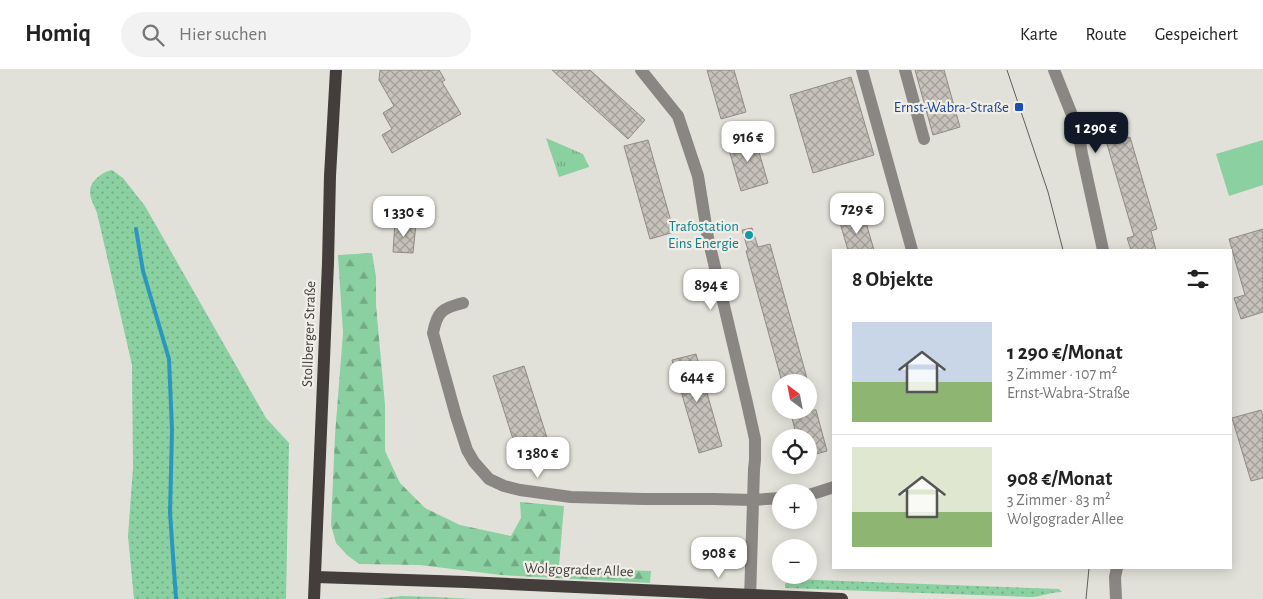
<!DOCTYPE html>
<html lang="de">
<meta charset="utf-8">
<style>
body{margin:0;font-family:"Alegreya Sans",sans-serif;background:#f2f2f2;color:#222;height:100vh;display:flex;flex-direction:column;font-size:19px;white-space:nowrap}
*{box-sizing:border-box;margin:0}
p{font-size:16px;color:#767676}
.icon{flex:none;width:28px;height:28px;fill:none;stroke:currentColor;stroke-width:2;stroke-linecap:round;stroke-linejoin:round}
.map{position:relative;flex:1;overflow:hidden}
.side{position:absolute;left:832px;top:179px;width:400px;height:320px;display:flex;flex-direction:column;background:#fff;border-radius:0px;box-shadow:0 2px 12px #0003}
.side>*{flex:none}
.needle{width:32px;rotate:328deg}
.fabs{position:absolute;left:772px;top:304px;display:grid;gap:10px}
.fabs a{display:grid;place-items:center;width:45px;height:45px;border-radius:50%;background:#fff;box-shadow:0 2px 12px #0003;font-size:25px}
.price{position:absolute;translate:-50% -42px;padding:0 11px;border-radius:10px;background:#fff;color:#222;font-size:16px;line-height:32px;filter:drop-shadow(0 1px 2px #0008)}
.price::after{content:'';position:absolute;left:50%;top:30px;width:15px;height:11px;margin-left:-8px;background:inherit;clip-path:polygon(0 0,100% 0,50% 100%)}
.price.on{background:#111827;color:#fff}
ul{padding:0;list-style:none}
li{display:flex;align-items:center;gap:15px;height:125px;padding:0 20px}
li+li{border-top:1px solid #e0e0e0}
li span{display:grid;place-items:center;flex:none;width:140px;height:100px;border-radius:0px;color:#555}
li>.icon{margin-inline-start:auto}
span .icon{width:60px;height:60px;fill:#fffc;stroke-width:1}
li b{font-size:21px}
h2{display:flex;justify-content:space-between;align-items:center;height:60px;padding:0 20px;font-size:21px}
header{display:flex;align-items:center;gap:30px;box-sizing:border-box;height:70px;padding:0 25px;background:#fff;border-bottom:1px solid #e0e0e0}
header strong{font-size:24px}
nav{display:flex;gap:28px;margin-inline-start:auto;font-size:18px}
.search{width:350px;height:45px;background:#f2f2f2;display:flex;align-items:center;gap:12px;box-sizing:border-box;padding:0 18px;border-radius:28px;color:#767676;font-size:19px}
.map>svg:first-child{display:block}
.grass{fill:url(#grass-dots)}
.forest{fill:url(#forest-firs)}
.park{fill:url(#park-tufts)}
.garden{fill:#8ad0a0}
.lines{fill:none;stroke-linecap:round;stroke-linejoin:round}
.stream{stroke:#2b97c1;stroke-width:4}
.building{fill:url(#building-cross-hatch);stroke:#908c85}
.minor{stroke:#898684;stroke-width:12}
.major{stroke:#433e3b;stroke-width:12}
.tram{stroke:#5f5e5a;stroke-width:1}
.transit-dot{fill:#1a4fb4;stroke:#f0eee6;stroke-width:2}
.culture-dot{fill:#0f9aa8;stroke:#f0eee6;stroke-width:2}
.labels{text-anchor:middle;dominant-baseline:central;stroke-width:4.5;stroke-linejoin:round;paint-order:stroke}
.transit-label{font-size:15px;fill:#164399;stroke:#f0eee6;text-anchor:end}
.culture-label{font-size:15px;fill:#0d838f;stroke:#f0eee6;text-anchor:end}
.street-label{font-size:15px;fill:#3e3d3a;stroke:#f0eee6}
</style>
<header>
<strong>Homiq</strong>
<div class="search"><svg class="icon" aria-label="search" viewBox="0 0 24 24"><circle cx="10" cy="10" r="6"/><path d="M15 15l6 6"/></svg>Hier suchen</div>
<nav><a>Karte</a><a>Route</a><a>Gespeichert</a></nav>
</header>
<div class="map">
<svg width="1263" height="529" viewBox="0 0 1263 529">
<defs>
<pattern id="grass-dots" width="8" height="8" patternUnits="userSpaceOnUse" patternTransform="scale(1.25)"><rect width="8" height="8" fill="#8ad0a0"/><path d="M2 2h.1M6 6h.1" fill="none" stroke="#72aa83" stroke-width="1.8" stroke-linecap="round"/></pattern>
<pattern id="forest-firs" width="22" height="20" patternUnits="userSpaceOnUse" patternTransform="scale(1.25)"><rect width="22" height="20" fill="#8ad0a0"/><path d="M5 1l3.5 6h-7zM16 11l3.5 6h-7z" fill="#72aa83"/></pattern>
<pattern id="park-tufts" width="24" height="20" patternUnits="userSpaceOnUse" patternTransform="scale(1.25)"><rect width="24" height="20" fill="#8ad0a0"/><path d="M3 7l-1-3M5 7V3M7 7l1-3M15 17l-1-3M17 17v-4M19 17l1-3" fill="none" stroke="#72aa83"/></pattern>
<pattern id="building-cross-hatch" width="8" height="8" patternUnits="userSpaceOnUse" patternTransform="scale(1.25)"><rect width="8" height="8" fill="#c6c2bb"/><path d="M0 0l8 8M0 8l8-8" fill="none" stroke="#a29f99"/></pattern>
</defs>
<rect width="100%" height="100%" fill="#e2e1d9"/>
<g class="grass">
<path d="M112,100l11,8 22,28 121,212 23,25 -3,156h-152l-6,-63 5,-68 -1,-103 -35,-152c-2,-6 -7,-14 -7,-21 0,-11 12,-20 22,-22z"/>
<path d="M791,509l268,10 3,3c-11,0 -19,4 -29,5l-248,-9v-4z"/>
</g>
<g class="forest">
<path d="M372,183l4,24v28l9,100v46l15,32 25,25 35,17 51,11 10,-18 -1,-16 44,4 -5,60 4,2 88,3 -1,12 -149,-8 -81,-10 -61,-1 -12,-9 -11,-12 -5,-18 4,-90 8,-102 -5,-78z"/>
<path d="M401,526l35,1 37,2h-95z"/>
</g>
<path class="park" d="M546,68l37,16 6,13 -30,10z"/>
<path class="garden" d="M1263,70v45l-34,11 -13,-42z"/>
<g class="lines">
<path class="stream" d="M136,159l7,42 26,88 3,71 -2,83 6,86"/>
</g>
<g class="building">
<path d="M380,0h59l6,10 -3,2 19,32 -69,39 -10,-18 10,-6 -9,-16 11,-7 -15,-26z"/>
<path d="M552,0h38l55,50 -17,19z"/>
<path d="M707,0h27l12,42 -25,7z"/>
<path d="M915,0h29l16,57 -27,8z"/>
<path d="M851,7l23,78 -61,18 -23,-78z"/>
<path d="M754,65l14,48 -27,8 -14,-48z"/>
<path d="M1130,67l27,92 -6,2 5,19h-25l-4,-12 7,-2 -27,-92z"/>
<path d="M648,70l26,92 -24,7 -26,-93z"/>
<path d="M864,146l10,34h-26l-8,-27z"/>
<path d="M395,152l21,2 -3,29 -20,-1z"/>
<path d="M752,158l6,19 12,-3 38,138h-26l-36,-131 2,-1 -6,-20z"/>
<path d="M1263,159v83l-22,7 -7,-21 11,-3 -16,-56z"/>
<path d="M696,284l26,92 -23,7 -27,-93z"/>
<path d="M524,296l26,81 -31,11 -26,-82z"/>
<path d="M790,340h26l11,41 -18,5v-18h-12z"/>
<path d="M1261,340l2,6v62l-12,3 -19,-63z"/>
</g>
<g class="lines">
<g class="minor">
<path d="M641,0l37,46 20,60 10,62 39,165 8,36v21l-1,9 -4,130"/>
<path d="M862,0l50,180"/>
<path d="M905,0l19,69"/>
<path d="M1054,0l24,60 4,24 21,96"/>
<path d="M463,233c-21,5 -26,9 -30,30l23,83 11,34 7,12 15,17 15,7 16,4 51,7 73,2h69l40,1 28,-2"/>
<path d="M809,425l25,-8"/>
<path d="M1116,529l-1,-22 2,-9"/>
</g>
<g class="major">
<path d="M316,507l150,5 376,17"/>
<path d="M314,529l14,-336 2,-87 6,-106"/>
</g>
<g class="tram">
<path d="M1007,0l41,122 15,58"/>
<path d="M1086,529l3,-31"/>
</g>
</g>
<rect class="transit-dot" x="1014" y="32" width="10" height="10" rx="2.5"/>
<circle class="culture-dot" cx="749" cy="165" r="5"/>
<g class="labels">
<g class="transit-label">
<text x="1009" y="37">Ernst-Wabra-Straße</text>
</g>
<g class="culture-label">
<text x="739" y="156">Trafostation<tspan x="739" dy="17">Eins Energie</tspan></text>
</g>
<g class="street-label">
<text transform="translate(309 264) rotate(-88)">Stollberger Straße</text>
<text transform="translate(579 500) rotate(2)">Wolgograder Allee</text>
</g>
</g>
</svg>
<div class="fabs">
<a><svg class="needle" viewBox="-14 -14 28 28"><path d="M0-13l5 13h-10z" fill="#e53935"/><path d="M0 13l5-13h-10z" fill="#767676"/></svg></a>
<a><svg class="icon" aria-label="locate" viewBox="0 0 24 24"><circle cx="12" cy="12" r="6"/><path d="M12 2v4M12 18v4M2 12h4M18 12h4"/></svg></a>
<a>+</a>
<a>−</a>
</div>
<b class="price on" style="left:1096px;top:84px">1 290 €</b>
<b class="price" style="left:748px;top:93px">916 €</b>
<b class="price" style="left:857px;top:165px">729 €</b>
<b class="price" style="left:404px;top:168px">1 330 €</b>
<b class="price" style="left:711px;top:241px">894 €</b>
<b class="price" style="left:697px;top:333px">644 €</b>
<b class="price" style="left:538px;top:409px">1 380 €</b>
<b class="price" style="left:719px;top:509px">908 €</b>
<section class="side">
<h2>8 Objekte<svg class="icon" aria-label="filters" viewBox="0 0 24 24"><path d="M4 7h16M4 17h16"/><circle cx="9" cy="7" r="2"/><circle cx="15" cy="17" r="2"/></svg></h2>
<ul>
<li><span style="background:linear-gradient(#c9d6e8 60%,#8fb573 0)"><svg class="icon" aria-label="home" viewBox="0 0 24 24"><path d="M3 11l9-7 9 7M6 9v11h12V9"/></svg></span><div><b>1 290 €/Monat</b><p>3 Zimmer · 107 m²</p><p>Ernst-Wabra-Straße</p></div></li>
<li><span style="background:linear-gradient(#dfe7d0 65%,#8fb573 0)"><svg class="icon" aria-label="home" viewBox="0 0 24 24"><path d="M3 11l9-7 9 7M6 9v11h12V9"/></svg></span><div><b>908 €/Monat</b><p>3 Zimmer · 83 m²</p><p>Wolgograder Allee</p></div></li>
</ul>
</section>
</div>
